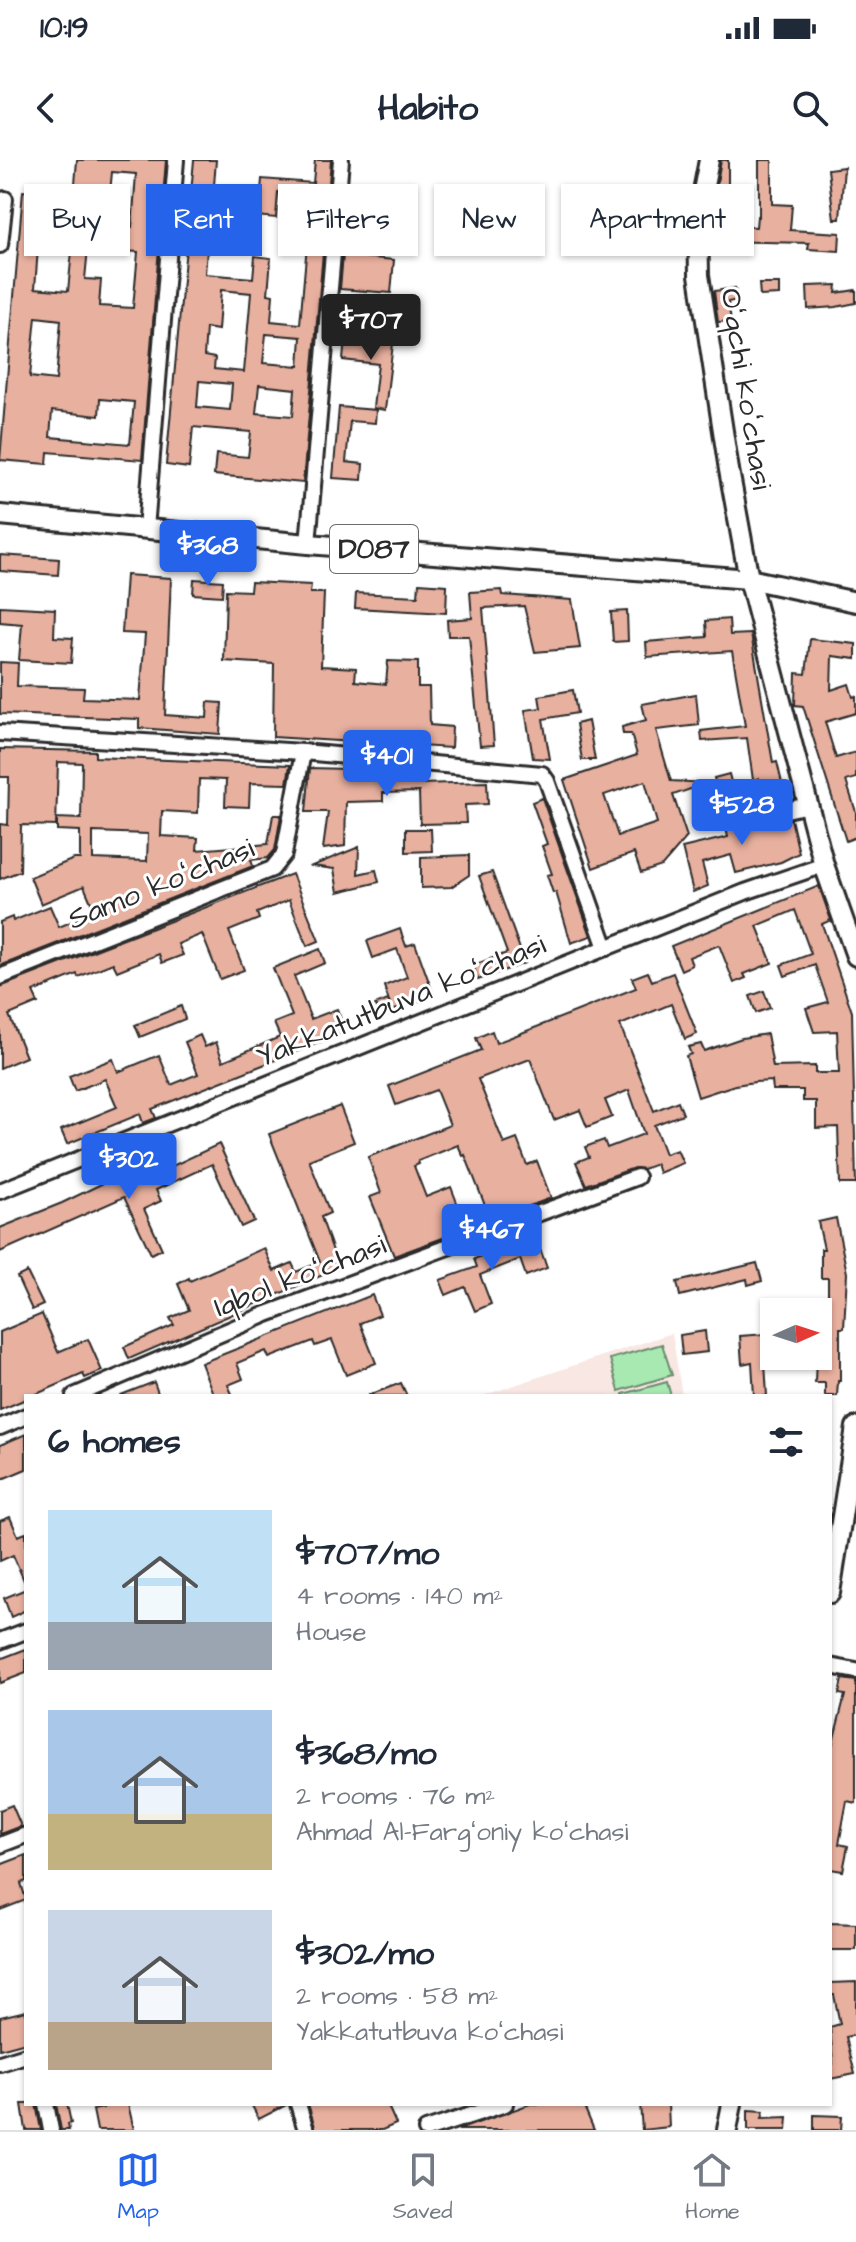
<!DOCTYPE html>
<meta charset="utf-8">
<style>
body{margin:0;font-family:"Architects Daughter",sans-serif;background:#f2f2f3;color:#1f2937;height:100vh;display:flex;flex-direction:column;font-size:30px;white-space:nowrap}
*{box-sizing:border-box;margin:0}
p{font-size:26px;color:#747a83}
.icon{flex:none;width:44px;height:44px;fill:none;stroke:currentColor;stroke-width:2;stroke-linecap:round;stroke-linejoin:round}
.map{position:relative;flex:1;overflow:hidden}
.side{position:absolute;left:24px;top:1234px;width:808px;height:712px;display:flex;flex-direction:column;background:#fff;border-radius:0px;box-shadow:0 2px 6px #0004}
.side>*{flex:none}
.guide{position:absolute;left:24px;top:24px;width:808px;height:72px;display:flex;gap:16px}
.needle{width:52px;rotate:87deg}
.buttons{position:absolute;left:760px;top:1138px;display:grid;gap:16px}
.buttons a{display:grid;place-items:center;width:72px;height:72px;border-radius:0px;background:#fff;box-shadow:0 2px 6px #0004;font-size:40px}
.price{position:absolute;translate:-50% -68px;padding:0 18px;border-radius:8px;background:#2563eb;color:#fff;font-size:26px;line-height:52px;filter:drop-shadow(0 2px 4px #0008)}
.price::after{content:'';position:absolute;left:50%;top:48px;width:24px;height:18px;margin-left:-12px;background:inherit;clip-path:polygon(0 0,100% 0,50% 100%)}
.price.active{background:#222;color:#fff}
ul{padding:0;list-style:none}
li{display:flex;align-items:center;gap:24px;height:200px;padding:0 24px}
li span{display:grid;place-items:center;flex:none;width:224px;height:160px;border-radius:0px;color:#555}
li>.icon{margin-inline-start:auto}
span .icon{width:96px;height:96px;fill:#fffc;stroke-width:1}
li b{font-size:34px}
h2{display:flex;justify-content:space-between;align-items:center;height:96px;padding:0 24px;font-size:34px}
.chip{padding:0 28px;border-radius:0px;background:#fff;box-shadow:0 2px 6px #0004;font-size:28px;line-height:72px}
.chip.active{background:#2563eb;color:#fff}
.status{display:flex;justify-content:space-between;align-items:center;height:56px;padding:0 40px;background:#fff;direction:ltr}
.status svg{height:22px;fill:currentColor}
header{display:flex;justify-content:space-between;align-items:center;height:104px;padding:0 24px;background:#fff;font-size:36px;font-weight:800}
.tab-bar{display:flex;justify-content:space-around;align-items:center;height:112px;border-top:2px solid #e0e1e3;background:#fff;font-size:22px;color:#747a83}
.tab-bar a{display:grid;justify-items:center;gap:4px}
.tab-bar .active{color:#2563eb}
.map>svg:first-child{display:block}
.built{fill:#f8e7e2}
.green{fill:#a8e9b2;stroke:#6a8a6e;stroke-width:2}
.building{fill:#e8b09f;stroke:#2b2b2b;stroke-width:2;fill-rule:evenodd}
.lines{fill:none;stroke-linecap:round;stroke-linejoin:round}
.minor-casing{stroke:#2b2b2b;stroke-width:20}
.major-casing{stroke:#2b2b2b;stroke-width:24}
.minor{stroke:#fff;stroke-width:14}
.major{stroke:#fff;stroke-width:18}
.labels{text-anchor:middle;dominant-baseline:central;stroke-width:6;stroke-linejoin:round;paint-order:stroke}
.shield{fill:#fff;stroke:#6b6b6b;stroke-width:2}
.shield-label{font-size:28px;font-weight:bold;fill:#2b2b2b}
.street-label{font-size:30px;fill:#2b2b2b;stroke:#fff}
</style>
<div class="status"><b>10:19</b><svg viewBox="0 0 49 12"><path d="M0 12V9h3v3zM5 12V6h3v6zM10 12V3h3v9zM15 12V0h3v12zM26 1h20v11H26zM47 4h2v5h-2z"/></svg></div>
<header><svg class="icon" aria-label="back" viewBox="0 0 24 24"><path d="M15 5l-7 7 7 7"/></svg>Habito<svg class="icon" aria-label="search" viewBox="0 0 24 24"><circle cx="10" cy="10" r="6"/><path d="M15 15l6 6"/></svg></header>
<div class="map">
<svg width="856" height="1970" viewBox="0 0 856 1970">
<rect width="100%" height="100%" fill="#fff"/>
<filter id="ink" filterUnits="userSpaceOnUse"><feTurbulence type="fractalNoise" baseFrequency=".0125" numOctaves="2"/><feDisplacementMap in="SourceGraphic" scale="16" xChannelSelector="R" yChannelSelector="G"/><feConvolveMatrix kernelMatrix="1 2 1 2 8 2 1 2 1" color-interpolation-filters="sRGB"/></filter>
<g filter="url(#ink)">
<path class="built" d="M672,1173l10,63h-200z"/>
<g class="green">
<path d="M662,1184l10,31 -53,16 -9,-32z"/>
<path d="M667,1222l4,14h-48v-2z"/>
</g>
<g class="building">
<path d="M77,0h89l-24,300 -94,-8 -1,12 -47,-4 23,-269 16,2 -2,27 9,1 -1,13 44,4 -4,41 16,1 -2,26 34,2 5,-56 -13,-1 1,-9 -34,-3 3,-42 -21,-1zM112,12l24,2 -4,53 -25,-2zM38,88l34,3 -4,40 -33,-3zM36,157l25,3 -5,60 -26,-3zM100,239l34,3 -4,42 -80,-7 2,-26 47,5z"/>
<path d="M194,0h22l-3,38 47,5 2,-24 51,4 2,-23h16l-28,323 -89,-8 2,-21 32,3 3,-25 -58,-5 -4,41 -23,-3zM278,32l41,4 -2,26 -8,-1 -9,103 -29,-3 2,-26 -5,-1 3,-36 -16,-2 -2,22 -48,-4 2,-24h-5l3,-31 30,3 1,-8 40,4zM221,130l30,3 -7,79 -30,-3 1,-11 -11,-2 2,-28 12,2zM266,174l35,3 -2,29 -36,-3zM199,221l33,3 -2,26 -33,-3zM259,225l36,4 -2,27 -37,-3z"/>
<path d="M721,0h7v34h-13z"/>
<path d="M759,0h13v44l20,1 -2,25 50,3 -1,18 -31,-2 1,-6 -92,-2 1,-16 38,2 1,-11 2,1z"/>
<path d="M844,7l-4,52h-6l-6,-50z"/>
<path d="M348,38l26,2 -1,10 15,1 -1,18 -42,-4z"/>
<path d="M343,95l51,5 -3,33 -51,-4z"/>
<path d="M759,124h20v11l-19,1z"/>
<path d="M837,125l-1,8 20,-3v13l-20,4 -28,2 -1,-23z"/>
<path d="M735,128l2,12 -9,2 3,19 -13,1 -4,-31z"/>
<path d="M346,169l16,2 -1,10 32,3 -8,66 -12,-2 5,-44 -35,-4z"/>
<path d="M339,247l37,3 -1,13 -25,-2 -4,41 17,2 -1,16 -29,-2z"/>
<path d="M0,395l59,4 -1,16 -58,-4z"/>
<path d="M126,415l45,3 -6,137 42,3 1,-16 14,1 -2,31 -81,-6v-9l-139,-5v-52l18,1 -1,23 67,2 -1,10 57,2 5,-66 -23,-1z"/>
<path d="M194,419l29,2 -1,15 -29,-2z"/>
<path d="M251,422l60,3 -1,8h14l-3,73 35,2 -1,13 31,3 2,-23 30,1v25h11l1,38 22,2 -1,21 -178,-11 1,-73 -50,-3 2,-71 24,1z"/>
<path d="M419,423l28,2 -1,28 -91,-5 1,-15 62,3z"/>
<path d="M502,430l1,5 69,5 8,48 -45,4 -11,-46 -41,2 11,137 -14,1 -11,-110h-21l-1,-16 25,-2 -2,-26z"/>
<path d="M0,446l55,3 -1,28 19,1 -2,25 -52,-3 3,-36 -22,-2z"/>
<path d="M627,451l1,30 -15,1 -2,-30z"/>
<path d="M729,459l1,16 21,-1 22,129 4,-1 9,38 -21,5 -6,-27 -6,2 -6,-42 -45,3 -1,-10 44,-5 -13,-75 -85,6 -1,-15 61,-5 -1,-16z"/>
<path d="M810,479l46,5v15l-24,-3 -1,34 18,-6 4,13 3,-1v17l-31,9 11,36 20,-6v26l-10,3 10,31v25l-10,4 -43,-135 -8,-1 1,-32 10,1z"/>
<path d="M573,530l4,23 -34,6 7,40 -17,-1 -8,-48 16,-2 -2,-12z"/>
<path d="M696,534l3,31 -43,5 15,51 37,2 -35,12 14,42 -25,29 -21,7 -7,-20 -41,15 -29,-88 73,-25 -6,-21h-8l-1,-7 24,-7 -4,-16zM645,621l12,42 -39,13 -14,-41z"/>
<path d="M588,561l7,39h-13l-6,-36z"/>
<path d="M0,589l95,2v6l195,8 -3,19 -37,-1 -1,24 -24,-1 1,-26 -27,-1 -1,34 -36,-2 -1,25 37,2 -1,12 71,-6 5,-29h8l-6,35 -7,8 -17,2 2,6 -253,100v-44l12,-5 1,4 37,-15 9,21 36,-15 -11,-26 -43,18 -11,-27 44,-18h6v-28l-23,-1v-12l24,1 1,-56 -24,-1 -2,64 -35,-1 -1,46 -20,8v-55l8,1 1,-48h-9zM93,672l55,2 -1,27 -54,-2z"/>
<path d="M310,608l37,1v9l71,-3 1,9 68,-2 1,22 -23,1 1,18 -46,1 -1,-32 -36,1v8l-37,1 -1,44 -22,3 5,-37h-22z"/>
<path d="M729,614l5,19 -15,4 -5,-19z"/>
<path d="M542,638l49,138 -20,7 -15,-51 -3,1 -6,-18 5,-1 -10,-28 5,-2 -15,-42z"/>
<path d="M732,642l7,27 52,-10 8,34 -18,9 -45,11 -5,-18 -29,8 6,23 -15,6 -11,-44 46,-11 -7,-32z"/>
<path d="M406,669h25l1,22 -26,1z"/>
<path d="M359,687l-1,27 18,-4 3,12 -41,10 -4,-23 -22,-3z"/>
<path d="M469,695v20l-18,12 -30,1v-31z"/>
<path d="M492,712l33,91 -47,17 -5,-15 34,-12 -28,-77z"/>
<path d="M292,714l27,67 -12,5 -18,-46 -32,13 2,6 -30,12 15,39 -24,9 -18,-45 -24,10 5,11 -21,8 -3,-9 -42,17 -4,-8 -35,14 -1,-3 -44,18 5,11 -29,12 17,42 -26,11v-81z"/>
<path d="M819,726l12,34 -9,4 30,88 4,172h-16l-2,-57 -22,1v-27h-13v-11h-30l-1,-9 -17,1 -20,3 -37,12 -12,-41 5,-2 -3,-7 13,-3 3,7 38,-13 25,-4 6,33 42,-1v7h24l-2,-42 -23,1 -8,-24 22,-6 -13,-37 -30,11 -4,-11 30,-11 -16,-44 -38,16 15,37 -28,11 2,4 -12,5 -15,-38 -30,12 3,8 -11,5 -10,-24z"/>
<path d="M400,769l6,17 9,-3 19,53 -42,15 -8,-25 23,-9 -10,-28 -24,9 -6,-17z"/>
<path d="M320,789l5,14 -31,13 17,43 26,-10 9,23 -194,77 4,9 -13,5 -3,-9 -73,30 -6,-14 56,-23 -12,-28 -30,12 -6,-15 44,-17 5,13 41,-17 12,30 27,-11 -13,-32 15,-7 5,12 11,-5 7,19 57,-24 -6,-14 18,-7 -19,-48z"/>
<path d="M648,812l4,9 21,-8 24,61 -12,5 -14,-35 -51,21 34,86 24,-10 5,13 -29,11 11,29 12,-4 6,13 -24,10 -3,-9 -13,5 -9,-1 -48,17 -10,-23 13,-5 -4,-10 19,-7 3,8 37,-14 -15,-44 -24,10 7,17 -25,10 -7,-17 -26,10 -24,-61 -52,20 26,65 13,-5 10,26 10,-4 14,37 -157,58 -24,-59 11,-4 -13,-36 82,-32 -14,-35 -40,15 -7,-19 92,-36 -5,-12 16,-7 4,12 140,-55 -4,-10zM458,985l5,11 2,-1 21,53 -23,10 -12,-31 -25,10 -12,-31 5,-2 -1,-3z"/>
<path d="M764,831l6,17 -14,5 -6,-17z"/>
<path d="M388,840l5,13 -13,5 -5,-13z"/>
<path d="M181,846l4,13 -45,18 -5,-12z"/>
<path d="M340,946l14,36 -45,18 21,53 -9,4 18,51 -210,91 -5,-12 50,-22 -4,-7 19,-8 -11,-26 11,-6 1,3 74,-33 10,23 18,-8 4,9 24,-10 -51,-128z"/>
<path d="M219,984l35,77 -13,6 -29,-63 -56,26 5,11 -17,8 18,40 -11,5 -27,-57 -124,55v-24l62,-25 64,-31 6,13z"/>
<path d="M836,1058l11,55 -3,55h-4v53h-2l-1,15h-12v-13h-10l1,-27h4l1,-29 7,1v-50h-7v-29h3l-6,-27z"/>
<path d="M522,1080l6,16 13,-5 6,17 -21,8 -6,-17 -40,16 11,29 -16,7 -10,-24 -19,8 -6,-15 37,-13 -3,-8z"/>
<path d="M757,1103l5,18 -14,4 -1,-6 -67,17 -3,-14z"/>
<path d="M27,1112l16,33 -11,5 -15,-33z"/>
<path d="M372,1135l8,20 -20,8 16,40 -30,12 -14,-35 -17,6 -2,-5 -44,17 -3,-7 -29,12 6,16 -15,6 5,11h-19l-13,-33z"/>
<path d="M42,1154l16,38 30,-13 14,32 -17,7 -2,-4 -51,22h-6v3l-26,11v-78z"/>
<path d="M705,1171l2,21 -25,3 -2,-20z"/>
<path d="M766,1174l1,14h7v13l-9,1 2,34h-13l-2,-34 -10,2 -2,-28z"/>
<path d="M154,1222l5,14h-38v-1z"/>
<path d="M401,1223l6,13h-38v-1z"/>
<path d="M26,1274v35l-26,11v-35z"/>
<path d="M10,1357l8,19 8,-3v52l-13,-30 -13,6v-40z"/>
<path d="M26,1429v21l-15,7 -7,-19z"/>
<path d="M26,1489v24l-26,10v-24z"/>
<path d="M842,1519l14,2v122l-9,-2 -8,43 9,2 -5,25 -13,-2v-115l15,-59 -6,-1z"/>
<path d="M12,1645l9,21 -21,8v-24z"/>
<path d="M26,1695v26l-5,2 5,17 -26,10v-45z"/>
<path d="M830,1763l26,1v26h-26z"/>
<path d="M856,1822v53l-10,2 9,37 -25,5v-14l3,-1 -3,-37 10,-3 -6,-29h-4v-12z"/>
<path d="M26,1851v31l-26,7v-32z"/>
<path d="M22,1944h14l5,26h-15z"/>
<path d="M56,1944h11l4,19 -3,1 1,6h-8z"/>
<path d="M102,1944h26l6,26h-37l-4,-20 10,-2z"/>
<path d="M251,1944h37l-29,15z"/>
<path d="M308,1944h79l9,20 -14,6h-66z"/>
<path d="M530,1944h53l11,26h-136z"/>
<path d="M640,1944h28l1,23 -27,3z"/>
<path d="M748,1950l16,1 -2,7 26,-1 -1,13h-39z"/>
<path d="M814,1955l28,1 -1,14h-27z"/>
</g>
<g class="lines">
<g class="minor-casing">
<g id="minor">
<path d="M0,85l5,-46"/>
<path d="M146,369l30,-369"/>
<path d="M308,384l33,-384"/>
<path d="M0,573l303,19 239,22 5,7 59,167"/>
<path d="M752,658l56,-13"/>
<path d="M0,817l272,-108 12,-15 19,-102"/>
<path d="M0,1031l745,-299 79,-27"/>
<path d="M74,1236l193,-82 370,-137"/>
<path d="M0,1267l26,-11"/>
<path d="M0,1481l26,-10"/>
<path d="M830,1506l26,5"/>
<path d="M0,1685l26,-10"/>
<path d="M0,1903l26,-8"/>
<path d="M46,1944l5,26"/>
<path d="M298,1944l8,26"/>
<path d="M426,1970l79,-26"/>
</g>
</g>
<g class="major-casing">
<g id="major">
<path d="M709,0l-11,57 1,58 30,195 20,109 75,286 32,91"/>
<path d="M0,355l308,29 441,35 107,23"/>
<path d="M830,1433l26,-166"/>
<path d="M727,1970l5,-26"/>
</g>
</g>
<use href="#minor" class="minor"/>
<use href="#major" class="major"/>
</g>
</g>
<g class="labels">
<rect class="shield" x="330" y="365" width="88" height="48" rx="6"/>
<g class="shield-label">
<text x="374" y="389">D087</text>
</g>
<g class="street-label">
<text transform="translate(746 229) rotate(81)">Oʻqchi koʻchasi</text>
<text transform="translate(161 724) rotate(-22)">Samo koʻchasi</text>
<text transform="translate(401 841) rotate(-22)">Yakkatutbuva koʻchasi</text>
<text transform="translate(300 1116) rotate(-21)">Iqbol koʻchasi</text>
</g>
</g>
</svg>
<div class="buttons">
<a><svg class="needle" viewBox="-14 -14 28 28"><path d="M0-13l5 13h-10z" fill="#e53935"/><path d="M0 13l5-13h-10z" fill="#747a83"/></svg></a>
</div>
<b class="price active" style="left:371px;top:202px">$707</b>
<b class="price" style="left:208px;top:428px">$368</b>
<b class="price" style="left:387px;top:638px">$401</b>
<b class="price" style="left:742px;top:687px">$528</b>
<b class="price" style="left:129px;top:1041px">$302</b>
<b class="price" style="left:492px;top:1112px">$467</b>
<div class="guide">
<a class="chip">Buy</a>
<a class="chip active">Rent</a>
<a class="chip">Filters</a>
<a class="chip">New</a>
<a class="chip">Apartment</a>
</div>
<section class="side">
<h2>6 homes<svg class="icon" aria-label="filters" viewBox="0 0 24 24"><path d="M4 7h16M4 17h16"/><circle cx="9" cy="7" r="2"/><circle cx="15" cy="17" r="2"/></svg></h2>
<ul>
<li><span style="background:linear-gradient(#bfe0f5 70%,#9aa5b1 0)"><svg class="icon" aria-label="home" viewBox="0 0 24 24"><path d="M3 11l9-7 9 7M6 9v11h12V9"/></svg></span><div><b>$707/mo</b><p>4 rooms · 140 m²</p><p>House</p></div></li>
<li><span style="background:linear-gradient(#a9c7e8 65%,#c2b280 0)"><svg class="icon" aria-label="home" viewBox="0 0 24 24"><path d="M3 11l9-7 9 7M6 9v11h12V9"/></svg></span><div><b>$368/mo</b><p>2 rooms · 76 m²</p><p>Ahmad Al-Fargʻoniy koʻchasi</p></div></li>
<li><span style="background:linear-gradient(#c9d6e8 70%,#b9a48a 0)"><svg class="icon" aria-label="home" viewBox="0 0 24 24"><path d="M3 11l9-7 9 7M6 9v11h12V9"/></svg></span><div><b>$302/mo</b><p>2 rooms · 58 m²</p><p>Yakkatutbuva koʻchasi</p></div></li>
</ul>
</section>
</div>
<nav class="tab-bar">
<a class="active"><svg class="icon" aria-label="map" viewBox="0 0 24 24"><path d="M3 6l6-2 6 2 6-2v14l-6 2-6-2-6 2zM9 4v14M15 6v14"/></svg>Map</a>
<a><svg class="icon" aria-label="saved" viewBox="0 0 24 24"><path d="M7 4h10v16l-5-4-5 4z"/></svg>Saved</a>
<a><svg class="icon" aria-label="home" viewBox="0 0 24 24"><path d="M3 11l9-7 9 7M6 9v11h12V9"/></svg>Home</a>
</nav>
